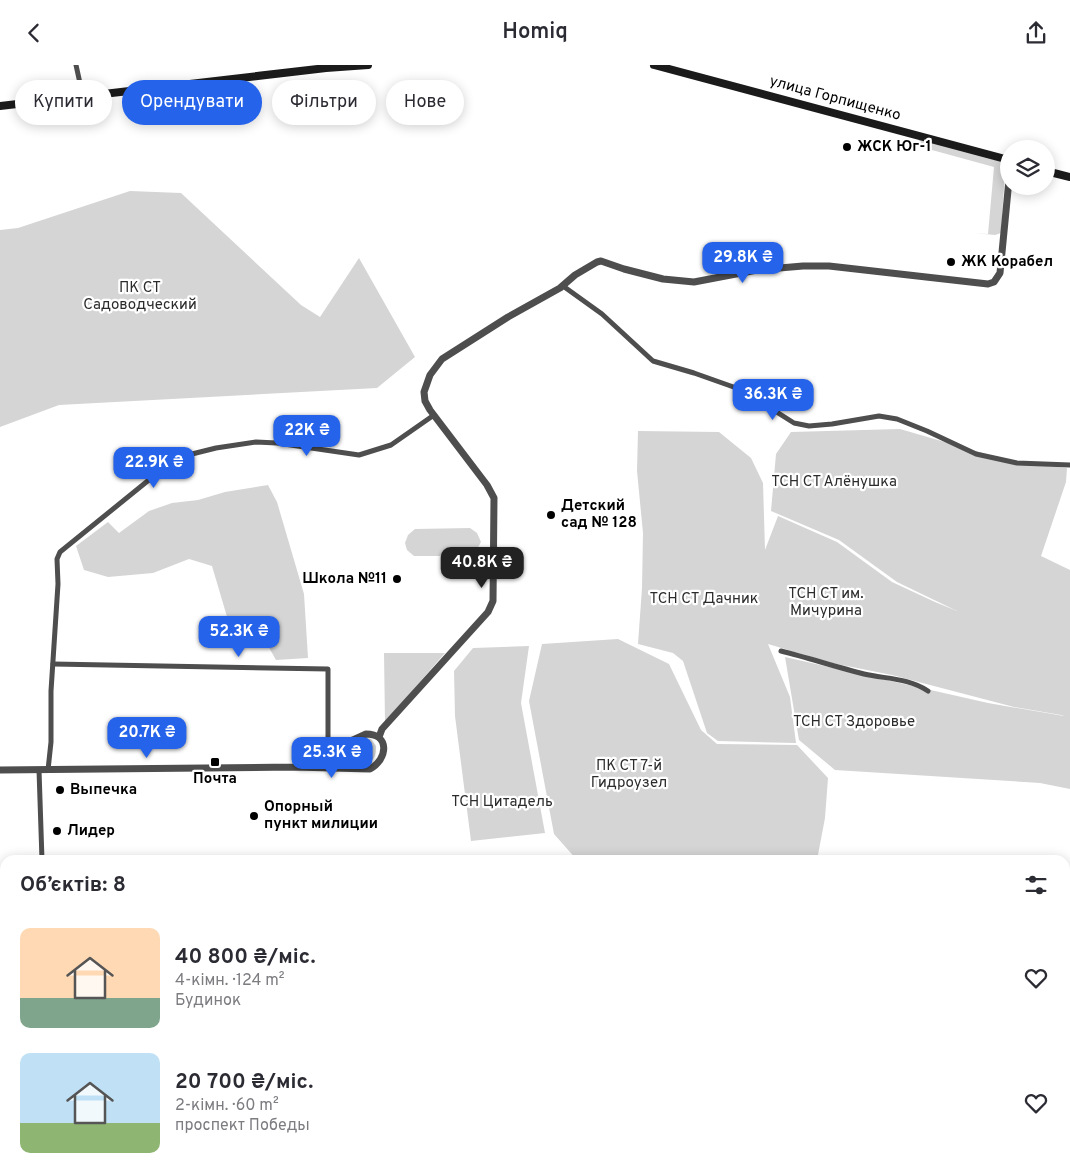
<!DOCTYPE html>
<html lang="uk">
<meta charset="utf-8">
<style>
body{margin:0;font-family:Overpass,sans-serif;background:#f2f2f3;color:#2b2b33;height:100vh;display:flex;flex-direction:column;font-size:19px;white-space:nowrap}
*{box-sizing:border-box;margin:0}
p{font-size:16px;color:#7c7c81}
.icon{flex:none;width:28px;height:28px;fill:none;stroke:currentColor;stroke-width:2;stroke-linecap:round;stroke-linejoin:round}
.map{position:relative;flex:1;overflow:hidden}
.panel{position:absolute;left:0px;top:790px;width:1070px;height:320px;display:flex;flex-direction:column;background:#fff;border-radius:15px 15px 0 0;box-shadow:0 2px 12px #0003}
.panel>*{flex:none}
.banner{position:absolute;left:15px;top:15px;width:500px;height:45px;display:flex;gap:10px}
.controls{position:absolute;left:1000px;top:75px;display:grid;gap:10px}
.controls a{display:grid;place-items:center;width:55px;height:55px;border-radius:50%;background:#fff;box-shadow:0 2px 12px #0003;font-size:25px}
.price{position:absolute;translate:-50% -42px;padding:0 11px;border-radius:10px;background:#2563eb;color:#fff;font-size:16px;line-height:32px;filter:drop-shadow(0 1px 2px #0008)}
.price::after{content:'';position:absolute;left:50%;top:30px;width:15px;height:11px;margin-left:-8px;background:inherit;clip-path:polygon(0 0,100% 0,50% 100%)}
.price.active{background:#222;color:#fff}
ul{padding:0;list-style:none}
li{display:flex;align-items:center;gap:15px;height:125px;padding:0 20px}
li span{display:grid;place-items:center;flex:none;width:140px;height:100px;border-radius:10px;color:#555}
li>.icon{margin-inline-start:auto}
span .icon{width:60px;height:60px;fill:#fffc;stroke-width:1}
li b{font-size:21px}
h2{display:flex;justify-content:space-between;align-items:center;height:60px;padding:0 20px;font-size:21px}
.pill{padding:0 18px;border-radius:22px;background:#fff;box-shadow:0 2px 12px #0003;font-size:18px;line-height:45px}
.pill.active{background:#2563eb;color:#fff}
header{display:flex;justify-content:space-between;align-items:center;height:65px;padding:0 20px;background:#fff;font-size:22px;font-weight:600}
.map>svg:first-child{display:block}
.green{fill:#d5d5d5}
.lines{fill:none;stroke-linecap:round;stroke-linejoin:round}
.primary-casing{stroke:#dbdbdb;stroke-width:11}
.minor{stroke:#4e4e4e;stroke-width:5}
.tertiary{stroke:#4e4e4e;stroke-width:7}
.secondary{stroke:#1b1b1b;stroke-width:8}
.primary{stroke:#000;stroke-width:9}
.poi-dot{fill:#000;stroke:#fff;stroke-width:2}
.labels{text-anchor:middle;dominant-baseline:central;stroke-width:4.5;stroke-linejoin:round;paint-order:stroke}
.street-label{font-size:15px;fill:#000;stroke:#fff}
.poi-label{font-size:15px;font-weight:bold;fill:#000;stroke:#fff;text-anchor:start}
.park-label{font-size:15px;fill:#2c2c2c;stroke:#fff}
</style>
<header><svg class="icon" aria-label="back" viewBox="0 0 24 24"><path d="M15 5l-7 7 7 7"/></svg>Homiq<svg class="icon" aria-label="share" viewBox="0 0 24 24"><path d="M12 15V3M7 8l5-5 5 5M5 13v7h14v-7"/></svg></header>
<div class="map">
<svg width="1070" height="1110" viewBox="0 0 1070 1110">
<rect width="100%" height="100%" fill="#fff"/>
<g class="green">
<path d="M920,74l80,21 3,4 2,7 -4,62 -6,2 -21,-2 14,1 6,-67 -73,-20 -4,-3z"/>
<path d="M130,126l51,2 120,112 19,12 39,-59 56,99 -38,31 -318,17 -59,22v-197l18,-2z"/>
<path d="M900,364l117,34 50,5 -1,14 -25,74 29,14v219l-30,-6 -205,-13 -36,-30 -14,-83 203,46 76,13 -3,-1 -47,-8 -122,-32 -60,-12 -64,-19 22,53 6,46 -78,-2 -11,-8 -24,-72 -10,-8 -35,-9 4,-56 1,-55 -6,-62 1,-40 81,1 32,26 12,25 2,67 13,-34 59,26 55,40 43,20 22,9 -60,-29 -58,-42 -68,-29 5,-57 15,-22z"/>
<path d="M268,420l9,17 27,92 4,64 -32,2 -17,-30 -26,7 -21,-71 -23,-7 -36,14 -45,4 -24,-7 -8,-24 32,-24 11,11 30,-22 23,-8 26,-3 27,-8z"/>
<path d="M470,463l7,5 4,9 -6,11 -7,3h-54l-7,-6 -2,-7 3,-8 7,-6z"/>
<path d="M618,574l51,25 32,66 16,14 80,1 31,33 -3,40 -8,42h-240l-23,-26 -25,-133 13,-57z"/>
<path d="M529,581l-8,57 24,130 -74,8 -16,-125 -1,-45 19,-23z"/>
<path d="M384,588h61l-60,69z"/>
<path d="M366,673l5,1 5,7c0,6 0,11 -5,15 -9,6 -43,3 -55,4l-2,-2v-1l47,-23z"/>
<rect x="32" y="1105" width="173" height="5"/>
<path d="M518,1105h63l1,5h-116z"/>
</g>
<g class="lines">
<g class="primary-casing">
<g id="primary">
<path d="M0,1056h5"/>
<path d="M1065,1057h5"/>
<path d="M0,1067h5"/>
<path d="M1065,1067h5"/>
</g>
</g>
<g class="minor">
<path d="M76,0l7,32"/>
<path d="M563,221l39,28 51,47 41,12 48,17 52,33 15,3 23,-2 47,-8 18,3 30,12 49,23 41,9 53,2"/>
<path d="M781,586c28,7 55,16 83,23 22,5 45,4 64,17"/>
<path d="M53,599l275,5v81"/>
<path d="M39,705l3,90"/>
<path d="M48,705l3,-28v-51l7,-107 -1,-25 3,-7 116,-94 40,-10 40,-6 21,1 82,12 32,-10 43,-30"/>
<path d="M363,1110v-5"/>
</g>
<g class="tertiary">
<path d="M379,672l3,-8 106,-117 5,-11 1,-103 -7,-13 -57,-75 -5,-9 -1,-9 6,-17 12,-16 66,-42 52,-29 15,-13 22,-13 4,-1 23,8 39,10 31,3 63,-12 46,-4h26l159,18 6,-2 6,-9 9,-93"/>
<path d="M0,705l294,-3 76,2c18,-10 20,-35 -4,-35l-72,33"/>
</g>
<g class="secondary">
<path d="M654,0l355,95"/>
<path d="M0,41l326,-38 42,-3"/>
<path d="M1046,106l24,6"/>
</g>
<use href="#primary" class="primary"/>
</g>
<g class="poi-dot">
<circle cx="847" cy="82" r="5"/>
<circle cx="951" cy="197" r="5"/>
<circle cx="551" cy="450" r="5"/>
<circle cx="397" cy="514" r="5"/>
<rect x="210" y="692" width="10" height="10" rx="2.5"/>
<circle cx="60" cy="725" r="5"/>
<circle cx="254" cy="751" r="5"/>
<circle cx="57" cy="766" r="5"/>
</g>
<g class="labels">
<g class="street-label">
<text transform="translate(835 34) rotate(15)">улица Горпищенко</text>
</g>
<g class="poi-label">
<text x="857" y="82">ЖСК Юг-1</text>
<text x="961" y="197">ЖК Корабел</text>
<text x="561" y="441">Детский<tspan x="561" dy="17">сад № 128</tspan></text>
<text x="387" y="514" text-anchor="end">Школа №11</text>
<text x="215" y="714" text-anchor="middle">Почта</text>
<text x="70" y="725">Выпечка</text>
<text x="264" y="742">Опорный<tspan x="264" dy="17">пункт милиции</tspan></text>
<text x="67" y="766">Лидер</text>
</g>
<g class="park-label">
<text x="140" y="223">ПК СТ<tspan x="140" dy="17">Садоводческий</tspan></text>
<text x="834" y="417">ТСН СТ Алёнушка</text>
<text x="826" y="529">ТСН СТ им.<tspan x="826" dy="17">Мичурина</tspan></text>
<text x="704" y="534">ТСН СТ Дачник</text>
<text x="854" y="657">ТСН СТ Здоровье</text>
<text x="629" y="701">ПК СТ 7-й<tspan x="629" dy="17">Гидроузел</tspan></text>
<text x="502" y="737">ТСН Цитадель</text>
</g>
</g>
</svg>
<div class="controls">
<a><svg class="icon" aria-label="layers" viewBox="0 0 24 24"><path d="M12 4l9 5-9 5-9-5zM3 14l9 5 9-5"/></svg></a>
</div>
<b class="price" style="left:743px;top:219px">29.8K ₴</b>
<b class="price" style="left:773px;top:356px">36.3K ₴</b>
<b class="price" style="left:307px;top:392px">22K ₴</b>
<b class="price" style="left:154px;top:424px">22.9K ₴</b>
<b class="price active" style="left:482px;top:524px">40.8K ₴</b>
<b class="price" style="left:239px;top:593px">52.3K ₴</b>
<b class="price" style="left:147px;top:694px">20.7K ₴</b>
<b class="price" style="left:332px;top:714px">25.3K ₴</b>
<div class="banner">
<a class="pill">Купити</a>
<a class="pill active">Орендувати</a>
<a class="pill">Фільтри</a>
<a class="pill">Нове</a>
</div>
<section class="panel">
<h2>Об’єктів: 8<svg class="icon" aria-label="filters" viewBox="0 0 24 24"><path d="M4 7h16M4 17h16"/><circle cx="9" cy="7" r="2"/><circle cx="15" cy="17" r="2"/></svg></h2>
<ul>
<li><span style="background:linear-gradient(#ffd9b3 70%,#7fa58c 0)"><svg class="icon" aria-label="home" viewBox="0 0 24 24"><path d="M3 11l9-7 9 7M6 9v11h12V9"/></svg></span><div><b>40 800 ₴/міс.</b><p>4-кімн. · 124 m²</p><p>Будинок</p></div><svg class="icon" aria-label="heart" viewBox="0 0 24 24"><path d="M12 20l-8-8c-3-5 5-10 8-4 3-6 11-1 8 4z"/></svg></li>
<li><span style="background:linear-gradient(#bfe0f5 70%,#8fb573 0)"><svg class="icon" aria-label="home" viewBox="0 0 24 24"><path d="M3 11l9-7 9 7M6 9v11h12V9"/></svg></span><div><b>20 700 ₴/міс.</b><p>2-кімн. · 60 m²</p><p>проспект Победы</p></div><svg class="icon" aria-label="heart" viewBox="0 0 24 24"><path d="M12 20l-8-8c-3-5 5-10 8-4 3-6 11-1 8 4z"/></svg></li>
</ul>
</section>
</div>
